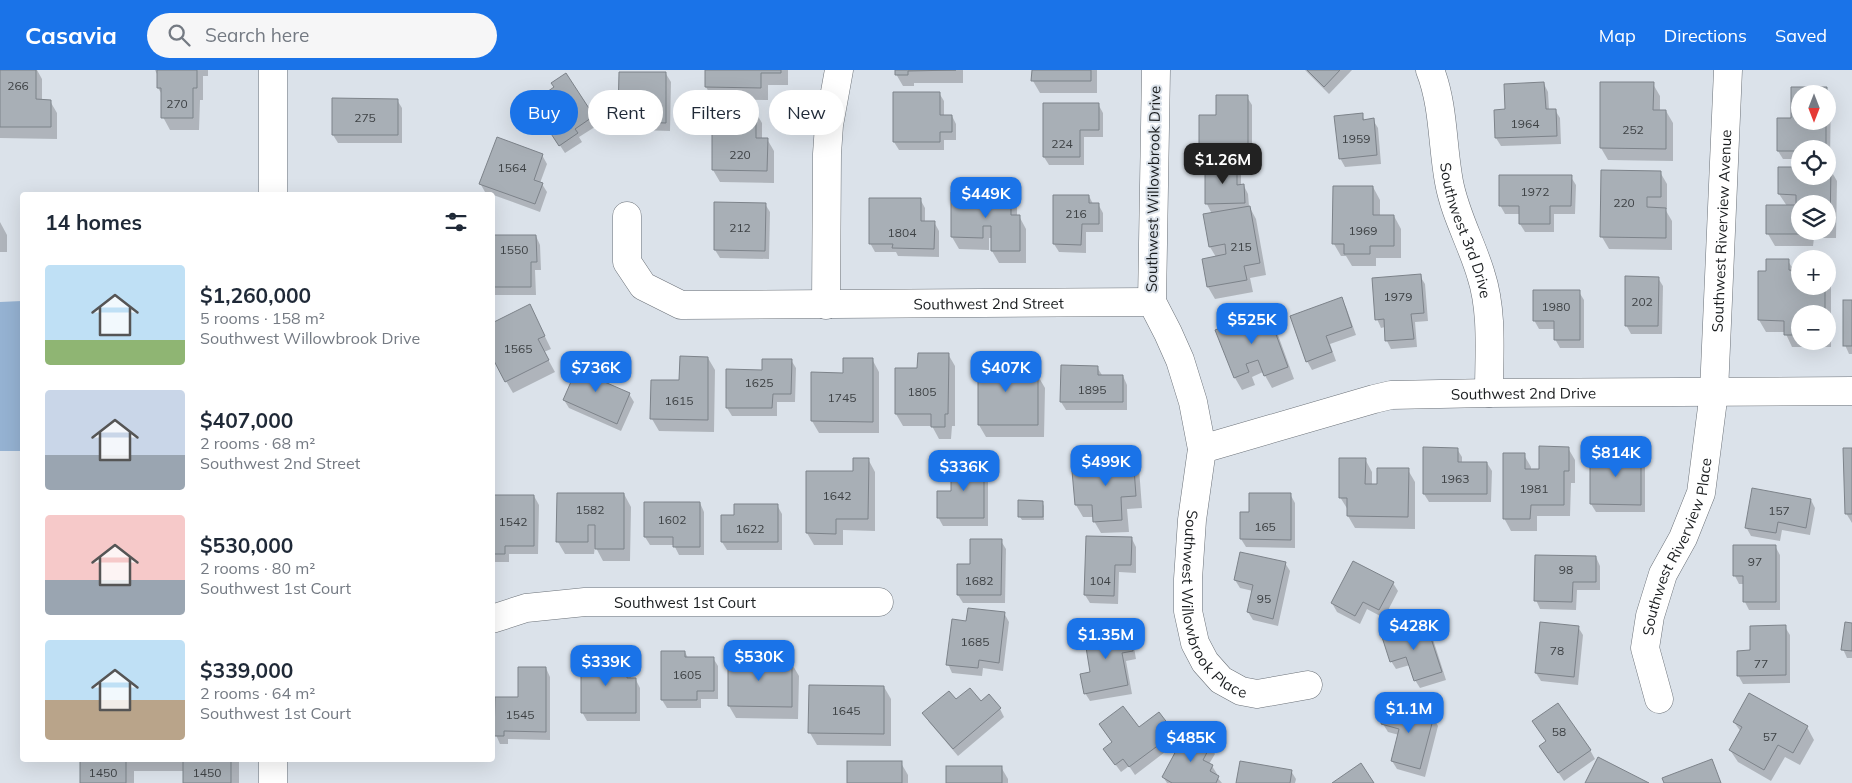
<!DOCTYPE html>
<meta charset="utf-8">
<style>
body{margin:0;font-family:Mulish,sans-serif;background:#f6f6f7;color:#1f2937;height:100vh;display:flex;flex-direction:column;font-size:19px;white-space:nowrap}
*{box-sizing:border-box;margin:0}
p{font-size:16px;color:#747a83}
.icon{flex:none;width:28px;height:28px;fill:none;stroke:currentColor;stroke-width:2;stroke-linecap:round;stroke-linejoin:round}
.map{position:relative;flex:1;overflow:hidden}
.details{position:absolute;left:20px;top:122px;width:475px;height:570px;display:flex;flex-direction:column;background:#fff;border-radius:5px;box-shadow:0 5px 20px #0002}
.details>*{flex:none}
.top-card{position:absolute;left:510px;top:20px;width:475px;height:45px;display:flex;gap:10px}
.needle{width:32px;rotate:180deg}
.buttons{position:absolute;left:1791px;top:15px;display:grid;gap:10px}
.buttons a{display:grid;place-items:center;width:45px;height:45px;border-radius:50%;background:#fff;box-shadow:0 5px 20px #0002;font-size:25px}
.price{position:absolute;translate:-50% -42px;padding:0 11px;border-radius:10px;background:#1a73e8;color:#fff;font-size:16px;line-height:32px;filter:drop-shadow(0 1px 2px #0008)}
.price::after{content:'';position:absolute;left:50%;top:30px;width:15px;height:11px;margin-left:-8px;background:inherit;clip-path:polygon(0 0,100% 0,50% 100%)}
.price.selected{background:#222;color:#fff}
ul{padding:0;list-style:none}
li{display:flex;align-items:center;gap:15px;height:125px;padding:0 25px}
li span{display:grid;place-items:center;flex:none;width:140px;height:100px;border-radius:5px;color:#555}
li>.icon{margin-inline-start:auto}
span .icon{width:60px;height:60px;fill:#fffc;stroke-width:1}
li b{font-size:21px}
h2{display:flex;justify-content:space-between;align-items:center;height:60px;padding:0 25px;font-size:21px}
.pill{padding:0 18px;border-radius:22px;background:#fff;box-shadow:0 5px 20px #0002;font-size:18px;line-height:45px}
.pill.selected{background:#1a73e8;color:#fff}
header{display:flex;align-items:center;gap:30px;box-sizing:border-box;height:70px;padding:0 25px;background:#1a73e8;color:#fff}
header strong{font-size:24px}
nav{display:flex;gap:28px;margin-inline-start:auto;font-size:18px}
.search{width:350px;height:45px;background:#f6f6f7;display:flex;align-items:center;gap:12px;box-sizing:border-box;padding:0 18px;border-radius:28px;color:#747a83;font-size:19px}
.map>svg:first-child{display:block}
.green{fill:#95b2d2}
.shadow{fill:#0003;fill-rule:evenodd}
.building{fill:#a8afb6;stroke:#7d838a}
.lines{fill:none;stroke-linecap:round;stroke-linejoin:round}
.minor-casing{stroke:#6b7178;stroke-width:29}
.minor{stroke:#fff;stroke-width:28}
.labels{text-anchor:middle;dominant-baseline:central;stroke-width:4;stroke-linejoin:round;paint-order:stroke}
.number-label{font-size:12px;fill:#3e4245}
.street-label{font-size:15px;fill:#1a1d1f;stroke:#dbe2ea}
</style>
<header>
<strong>Casavia</strong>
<div class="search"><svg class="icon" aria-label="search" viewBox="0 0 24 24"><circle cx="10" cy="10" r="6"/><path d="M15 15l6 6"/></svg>Search here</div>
<nav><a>Map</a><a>Directions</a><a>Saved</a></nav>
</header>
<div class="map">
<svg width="1852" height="713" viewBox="0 0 1852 713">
<rect width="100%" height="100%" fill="#dbe2ea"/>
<path class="green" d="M22,231v150h-22v-149z"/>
<g class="shadow">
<path d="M0,0h37l5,9v22h8l7,12v26l-57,-1z"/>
<path d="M155,0h53v6h-5v24h-3l-1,30h-29l-7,-13v-21l-5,-8v-12z"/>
<path d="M706,0h82v15h-20v15l-55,-1 -7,-12z"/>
<path d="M896,0h67v13h-49v3h-11l-7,-12z"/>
<path d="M1033,0h64v23h-57l-7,-12z"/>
<path d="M1305,0h47l-23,24z"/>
<path d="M666,4l5,8 -1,49 -32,-1 -5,-7h-9l-4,-9z"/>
<path d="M1544,14l4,8 1,18h6l5,8 1,26 -60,2 -5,-8 -1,-27 11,-1z"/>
<path d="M1653,14l7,12v15h6l7,12v38l-65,-1 -7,-12z"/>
<path d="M555,18l38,29 5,8 -19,12 3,5 -17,11 -28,-42z"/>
<path d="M1793,18h33l5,8 -1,63h-2v-10h-28v10h-17l-5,-8 14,-32zM1800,24h28v27h-28z"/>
<path d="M939,23l5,8v15h8l4,8v16h-12v10h-45l-5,-8z"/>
<path d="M1247,27l5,8v49h-22v12h6l5,8v12h3l4,8 1,12 7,13 10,56 -16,3 3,14 -38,7 -7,-12 -4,-27 12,-3 -6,-10 -6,-32 8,-1 -5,-10 -1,-38 -6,-9 17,-40z"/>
<path d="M397,30l5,8v35h-64l-5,-8z"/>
<path d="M1098,34l5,9v24h-19v28h-35l-5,-8z"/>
<path d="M714,41h41l7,12v16h5l7,12v32l-54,-1 -7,-12z"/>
<path d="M1362,45l3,6 8,-1 5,8 3,36 -36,3 -5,-9z"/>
<path d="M542,85l5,9 -7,19 2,1 5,8 -7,20 -55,-20 -5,-9z"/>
<path d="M1800,98v8h28v-7h2l7,12 -1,57h-22l-1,8h-38l-7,-12 19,-28 -8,-12zM1800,134h28v27h-28z"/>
<path d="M1660,102l7,12v25h-2l7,12v29l-63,-1 -7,-12z"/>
<path d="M1571,107l5,8 -1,29h-21v18h-29l-5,-8v-10h-15l-5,-9z"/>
<path d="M1373,117l7,13v16h14l7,13v29h-25v8h-24l-6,-10h-5l-7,-12z"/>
<path d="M1010,124l7,12v10h2l7,13v34h-27l-7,-12v-13h-3v12l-30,-1 -7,-12z"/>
<path d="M1054,126h35l4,8h5l5,9v19h-17v21l-27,-1 -5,-8z"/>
<path d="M920,129l5,9v14h9l5,9v26l-41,-1 -2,-4h-21l-5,-9z"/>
<path d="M715,134h50l5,8 -1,47 -49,-1 -5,-8z"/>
<path d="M0,152l7,13v17h-7v41z"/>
<path d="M536,166l4,9 1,25h-6l1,25h-44v-58z"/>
<path d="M1788,191l7,11h5v14h28v-8l3,6v63h-39l-7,-15h-19l-7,-12 8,-47zM1800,244h28v27h-28z"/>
<path d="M1420,206l5,8 3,37 -13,1 2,25 -26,2 -4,-8 -2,-14 -4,1 -4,-9z"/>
<path d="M1658,208l5,8 -1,48h-31l-5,-9z"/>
<path d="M1579,222l5,8v48h-24l-5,-9v-10h-16l-5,-9z"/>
<path d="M1341,229l5,8 10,28 -26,9 6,17 -24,9 -5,-9z"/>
<path d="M1852,231v53h-3l-4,-9z"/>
<path d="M1267,242l7,12 20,55 -22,9 -9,-16 -11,5 3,8 -13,5 -7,-12z"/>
<path d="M536,248l15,31 -7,3 11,20 -42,21 -7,-12z"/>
<path d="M948,284l7,12v60h-3l-1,13h-12l-7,-13h-29l-7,-12 23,-44z"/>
<path d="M1017,287l7,12v6l14,1 7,12 -1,49h-58l-7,-12z"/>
<path d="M708,288l7,12 -1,62 -55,-1 -7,-12v-38h29z"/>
<path d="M872,289l7,13v61h-60l-7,-12 32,-47z"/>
<path d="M791,290l5,8 -1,34h-18v14h-45l-5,-8v-38l36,1z"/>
<path d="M1097,297l5,8 21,1 4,9v25h-61l-5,-8z"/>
<path d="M604,300l5,8 -3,6 23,10 5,8 -13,29 -52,-23 -5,-8z"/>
<path d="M1568,378l7,12v23h-4l-1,33h-33v15h-26l-7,-13 20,-63 7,12v3h9z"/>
<path d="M1457,379l5,8v6h25l5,8 -1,31h-62l-5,-8z"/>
<path d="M1852,379v74l-6,-10z"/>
<path d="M1641,382l4,8v52h-49l-5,-8z"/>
<path d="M1132,386l7,12 3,40 -15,1 2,23 -28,1 -7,-12v-4h-11l-7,-12 -2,-32 28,-3z"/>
<path d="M868,389l7,13v59l-32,-1v15h-29l-7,-12 47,-60z"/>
<path d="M1365,389l7,13v13h6l30,-15 7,12v47l-60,-1 -7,-12v-6l-8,-13z"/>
<path d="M983,394l5,8v54h-45l-5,-9 14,-25z"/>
<path d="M558,424h66l7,13 -1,54h-27l-8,-15 -1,8h-29l-7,-12z"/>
<path d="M1290,424l5,9v45l-49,-1 -5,-8v-26h9z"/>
<path d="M492,426h42l5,9 -1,49h-29v8h-17z"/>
<path d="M1811,430l4,8 -5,27 -28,-5 -2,11 -29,-5 -5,-9z"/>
<path d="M1042,432l2,4v14h-22l-2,-3z"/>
<path d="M700,433l4,9v43h-25l-5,-10h-24l-5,-8z"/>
<path d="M777,435l5,9v36h-55l-5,-8 13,-26z"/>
<path d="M1132,469l4,8v26l-17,-1 -1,32 -28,-1 -5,-8z"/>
<path d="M1001,471l5,8 -1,54h-42l-5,-8 14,-30z"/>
<path d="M1775,476l5,9v55h-31l-4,-8v-18h-6l-4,-8z"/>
<path d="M1596,487l4,9v24h-23l-1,20 -36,-1 -4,-9z"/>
<path d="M1285,493l5,8 -12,55 -25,-6 -5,-8 5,-21 -13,-3 -5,-8z"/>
<path d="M1393,513l5,8 -14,27 -17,-9 -7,15 -23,-12 -5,-9z"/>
<path d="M1004,543l5,9 -6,49 -20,-3 -1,8 -30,-3 -4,-9 19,-42z"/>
<path d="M1426,554l5,9 15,47 -26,8 -5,-8 -5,-15 -14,4 -5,-8z"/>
<path d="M1852,555v33h-5l-4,-9z"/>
<path d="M1578,557l5,8 -5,50 -37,-4 -5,-8z"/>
<path d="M1785,557l5,8v48l-47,1 -5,-9 14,-24z"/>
<path d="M1127,558l5,8 4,23 -10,2 6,33 -42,7 -5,-8 7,-20z"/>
<path d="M662,582h23l3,6h25l5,8v33h-17v9h-34l-5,-8z"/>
<path d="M759,584l6,9 27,1 7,12 -1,43 -62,-1 -7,-12z"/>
<path d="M606,585l5,8v5h15l5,8v4h5l4,8v33h-53l-5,-9z"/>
<path d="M546,598l4,9v63l-42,-1v5h-8l-4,-9 23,-37z"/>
<path d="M884,617l7,12v47l-74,-1 -7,-12z"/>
<path d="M981,633l19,6 4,8 -46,39 -29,-34 -5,-9z"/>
<path d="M1433,647l5,9 -13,51 -28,-8 -5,-8 7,-26 -11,-3 -5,-8z"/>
<path d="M1734,652l73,5 7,13 -14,25 -15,-8 -14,24 -33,-19 -8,-12 11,-18z"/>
<path d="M1100,655l74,9 4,8 -43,33 -6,-9 -8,6 -17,-23 9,-6z"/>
<path d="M1547,672l43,8 5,9 -31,22 -18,-26z"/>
<path d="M1210,676l5,8 -6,10 3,2 5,8 -1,2 6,7h-55l-4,-6z"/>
<path d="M81,690h158v23h-54v-12h-51v12h-53z"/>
<path d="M901,693l7,12v8h-59z"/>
<path d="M1001,697l7,12v4h-61z"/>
<path d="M1291,701l5,8 -1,4h-57z"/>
</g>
<g class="building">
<path d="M0,0h36v29l15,1v27h-51z"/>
<path d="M157,0h40v18h-4v30h-32v-30h-4z"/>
<path d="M705,0h76v3h-20v15l-56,-1z"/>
<path d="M895,0h61l-48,1v4h-13z"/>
<path d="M1032,0h59v11h-60z"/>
<path d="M1307,0h33l-16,17z"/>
<path d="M619,2h47v51l-34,-1v-7h-14z"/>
<path d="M566,3l28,43 -19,13 3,4 -19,13 -28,-43 23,-16 -3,-4z"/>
<path d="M1544,12l2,27h10l1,27 -62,2 -1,-28 11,-1 -1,-25z"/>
<path d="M1600,12h54l-1,28h13v39l-66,-1z"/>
<path d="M1791,17h36v7h-27v27h26v28h-26v2h-23v-33h14z"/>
<path d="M893,22h47v23h12v17h-12v10h-47z"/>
<path d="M1216,25h32v52h-23v11h-26v-43h17z"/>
<path d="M332,28l66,1v36h-66z"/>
<path d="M1043,33h56v27h-19v27h-37z"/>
<path d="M712,40h44v28h12l-1,33 -55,-1z"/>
<path d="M1363,43v7l11,-2 3,37 -38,4 -5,-43z"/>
<path d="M497,67l46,17 -9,26 9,3 -8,21 -56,-20z"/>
<path d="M1205,95h32v20l7,-1 1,19 -40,1z"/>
<path d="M1778,97h22v9h28v-9h3l-1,60h-2v-23h-28v27h7v3h-41v-29h30v-10l-18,-1z"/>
<path d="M1601,100l60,1v26h-14v10l19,1v30l-66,-1z"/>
<path d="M1499,105h73l-1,31h-21v18h-31v-18h-20z"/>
<path d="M1333,116h40v29h21v31h-24v8h-26v-10h-12z"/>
<path d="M951,122l60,1v22h9v36h-29v-25h-8v12l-32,-1z"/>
<path d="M1053,125h36v8h10v21h-17l-1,21 -28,-1z"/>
<path d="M869,128h52v23h14l-1,28 -42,-1 1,-4h-24z"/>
<path d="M714,132l52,1 -1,48 -51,-1z"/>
<path d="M1250,136l10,57 -16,3 3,14 -40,7 -5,-28 24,-5 -1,-10 -16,3 -6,-33z"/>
<path d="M492,165h44l1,27h-6v25h-39z"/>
<path d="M1766,189h23v11l11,1v15h25v28h-25v21h-16v-14l-26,-1v-49h8z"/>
<path d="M1421,204l3,39 -13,1 3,25 -29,2 -1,-22 -9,1 -3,-42z"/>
<path d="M1625,206l34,1 -1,49h-33z"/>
<path d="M1533,220h47v50h-26v-19h-21z"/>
<path d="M1342,227l10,30 -26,9 6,16 -26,10 -16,-46z"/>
<rect x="1843" y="230" width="9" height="46"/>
<path d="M530,234l15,32 -7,3 11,21 -44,22 -13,-25v-34z"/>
<path d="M1267,240l21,57 -24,9 -6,-16 -12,4 3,8 -15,6 -19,-48z"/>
<path d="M918,283h31l-1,61h-3v13h-14v-13h-36v-46h22z"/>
<path d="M978,285l39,1v18h21v51h-60z"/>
<path d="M680,286l28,1v63l-58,-1 1,-39h28z"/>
<path d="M843,288h30v64l-62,-1v-49l32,1z"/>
<path d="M581,289l24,10 -5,11 30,13 -13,31 -54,-24z"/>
<path d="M762,289h30l-1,35h-18l-1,14h-46v-39l36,1z"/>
<path d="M1061,295l37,1v9h25v27h-63z"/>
<path d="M1539,376l30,1v24h-5v34h-33l-1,14h-27v-66h22v16h14z"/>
<path d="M1423,377l35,1v14h29v32h-64z"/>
<path d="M1843,378h9v66h-7z"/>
<path d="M1590,380l51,1v54l-51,-1z"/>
<path d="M1133,385l3,41 -15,1 1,23 -29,2 -1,-17h-17l-3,-34 28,-2 -1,-12z"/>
<path d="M853,388h16l-1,61h-32v15l-30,-1v-62h47z"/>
<path d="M1339,388h27l-1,26h12v-16h32l-1,49 -61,-1v-18h-8z"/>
<path d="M951,392h33v56h-47v-27h14z"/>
<path d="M1752,418l59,11 -5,29 -28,-6 -2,11 -31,-5z"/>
<path d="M557,423h67v56h-29v-24h-7v17h-32z"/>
<path d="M1249,423h42v47l-51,-1v-27h9z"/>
<path d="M492,425h42v51h-29v8h-13z"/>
<path d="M1018,430l25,1v16h-25z"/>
<path d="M644,432h56v45h-27v-10h-29z"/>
<path d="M734,434h44v38h-57v-27h13z"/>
<path d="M1086,466l46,1 -1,28h-16l-1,31 -30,-1z"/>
<path d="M970,469h32l-1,56h-44v-31h13z"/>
<path d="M1733,475h43v57h-33v-26h-10z"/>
<path d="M1240,482l46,10 -13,57 -26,-7 6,-27 -19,-5z"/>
<path d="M1535,485l61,1v26h-23l-1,20 -38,-1z"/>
<path d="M1353,491l41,21 -15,28 -16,-8 -8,14 -24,-13z"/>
<path d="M968,538l37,4 -6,51 -20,-3 -1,8 -32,-3 6,-46 14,2z"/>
<path d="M1540,552l39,4 -5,51 -39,-4z"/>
<path d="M1845,552l7,1v28l-11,-1z"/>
<path d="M1426,553l16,49 -28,9 -8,-24 -16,5 -8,-25z"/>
<path d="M1786,555v50l-49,1v-25l13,-1v-24z"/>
<path d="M1128,556l5,25 -11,2 6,32 -44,9 -4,-20 10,-2 -6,-37z"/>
<path d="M661,581h24v6h29v34h-17v9h-36z"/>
<path d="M728,583h32v9l32,1v44l-64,-1z"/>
<path d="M581,584h26v12h20v12h9v35h-55z"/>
<path d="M518,597h28v65l-42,-1v5h-10l1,-39h23z"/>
<path d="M809,615l75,1v48l-76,-1z"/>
<path d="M970,618l11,13 8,-7 12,14 -48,41 -31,-36 27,-22 7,8z"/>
<path d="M1749,623l59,33 -15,27 -15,-8 -14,25 -35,-20 13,-23 -9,-5z"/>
<path d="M1558,633l33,47 -33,23 -19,-27 7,-5 -14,-20z"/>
<path d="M1387,634l47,12 -14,53 -29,-8 8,-32 -18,-5z"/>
<path d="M1123,636l16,21 20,-15 16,21 -46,34 -6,-8 -8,6 -12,-16 9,-7 -13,-18z"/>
<path d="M1186,662l25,13 -8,15 10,5 -3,6 9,5 -3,7h-44l-10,-6z"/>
<path d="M1598,687l51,26h-64z"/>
<path d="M1712,689l9,24h-57l-2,-5z"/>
<rect x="80" y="690" width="46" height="23"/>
<rect x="183" y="690" width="48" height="23"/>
<rect x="847" y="691" width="55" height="22"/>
<path d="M1240,691l52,9 -2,13h-54z"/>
<path d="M1361,693l13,20h-42z"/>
<rect x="946" y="696" width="56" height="17"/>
</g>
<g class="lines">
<g class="minor-casing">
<g id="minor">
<path d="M273,0v125"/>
<path id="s1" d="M1156,0l-4,232 16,31 12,27 13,42 9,47 -10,71 -4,59v32l7,32 10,19 16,18 20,11 16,3 51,-9"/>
<path id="s2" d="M1430,0c14,36 12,75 19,112 6,33 23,62 32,93 12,37 8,79 8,118"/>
<path id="s3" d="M627,146v46l16,24 38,19 471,-3"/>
<path d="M826,235l1,-151 2,-29 10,-55"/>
<path id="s4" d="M1202,379l172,-50 17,-4 98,-2 363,-2"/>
<path id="s5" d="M492,549l34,-11 59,-6h294"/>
<path id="s6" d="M1659,629l-14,-51 5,-32 13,-42 20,-36 18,-45 13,-101 14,-322"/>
<path d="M273,690v23"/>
</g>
</g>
<use href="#minor" class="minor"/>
</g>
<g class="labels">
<g class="number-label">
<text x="18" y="15">266</text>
<text x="177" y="33">270</text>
<text x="365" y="47">275</text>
<text x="1525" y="53">1964</text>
<text x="1633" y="59">252</text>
<text x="1356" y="68">1959</text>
<text x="1062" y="73">224</text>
<text x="740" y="84">220</text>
<text x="512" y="97">1564</text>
<text x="1535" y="121">1972</text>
<text x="1624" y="132">220</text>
<text x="1076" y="143">216</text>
<text x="740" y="157">212</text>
<text x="1363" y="160">1969</text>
<text x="902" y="162">1804</text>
<text x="1241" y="176">215</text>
<text x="514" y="179">1550</text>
<text x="1398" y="226">1979</text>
<text x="1642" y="231">202</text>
<text x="1556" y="236">1980</text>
<text x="518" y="278">1565</text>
<text x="759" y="312">1625</text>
<text x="1092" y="319">1895</text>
<text x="922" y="321">1805</text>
<text x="842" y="327">1745</text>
<text x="679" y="330">1615</text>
<text x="1455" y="408">1963</text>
<text x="1534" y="418">1981</text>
<text x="837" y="425">1642</text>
<text x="590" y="439">1582</text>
<text x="1779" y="440">157</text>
<text x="672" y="449">1602</text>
<text x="513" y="451">1542</text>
<text x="1265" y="456">165</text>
<text x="750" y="458">1622</text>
<text x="1755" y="491">97</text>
<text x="1566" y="499">98</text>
<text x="979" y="510">1682</text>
<text x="1100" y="510">104</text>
<text x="1264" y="528">95</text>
<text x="975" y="571">1685</text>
<text x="1557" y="580">78</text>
<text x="1761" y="593">77</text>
<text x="687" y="604">1605</text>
<text x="846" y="640">1645</text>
<text x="520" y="644">1545</text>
<text x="1559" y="661">58</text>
<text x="1770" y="666">57</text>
<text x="103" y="702">1450</text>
<text x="207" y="702">1450</text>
</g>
<g class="street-label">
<text transform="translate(1153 119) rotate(-89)">Southwest Willowbrook Drive</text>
<text stroke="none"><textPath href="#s2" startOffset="165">Southwest 3rd Drive</textPath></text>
<text stroke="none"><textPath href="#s6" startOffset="482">Southwest Riverview Avenue</textPath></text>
<text stroke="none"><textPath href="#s3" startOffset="425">Southwest 2nd Street</textPath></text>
<text stroke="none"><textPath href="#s4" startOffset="329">Southwest 2nd Drive</textPath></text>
<text stroke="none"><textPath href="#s6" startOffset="160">Southwest Riverview Place</textPath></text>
<text stroke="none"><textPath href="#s1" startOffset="554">Southwest Willowbrook Place</textPath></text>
<text stroke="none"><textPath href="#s5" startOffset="195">Southwest 1st Court</textPath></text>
</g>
</g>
</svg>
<div class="buttons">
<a><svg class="needle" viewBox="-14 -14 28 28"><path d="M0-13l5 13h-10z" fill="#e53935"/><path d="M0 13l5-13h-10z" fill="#747a83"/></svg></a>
<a><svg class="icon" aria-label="locate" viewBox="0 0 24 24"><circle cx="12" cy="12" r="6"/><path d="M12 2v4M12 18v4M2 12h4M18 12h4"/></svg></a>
<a><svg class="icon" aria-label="layers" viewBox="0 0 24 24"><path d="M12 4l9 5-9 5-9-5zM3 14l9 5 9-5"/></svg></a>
<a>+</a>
<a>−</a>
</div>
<b class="price selected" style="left:1223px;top:115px">$1.26M</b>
<b class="price" style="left:986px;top:149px">$449K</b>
<b class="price" style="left:1252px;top:275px">$525K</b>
<b class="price" style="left:596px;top:323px">$736K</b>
<b class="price" style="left:1006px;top:323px">$407K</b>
<b class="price" style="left:1616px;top:408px">$814K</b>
<b class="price" style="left:1106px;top:417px">$499K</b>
<b class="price" style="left:964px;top:422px">$336K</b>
<b class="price" style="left:1414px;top:581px">$428K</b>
<b class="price" style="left:1106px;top:590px">$1.35M</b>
<b class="price" style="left:759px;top:612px">$530K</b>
<b class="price" style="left:606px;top:617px">$339K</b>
<b class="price" style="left:1409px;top:664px">$1.1M</b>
<b class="price" style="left:1191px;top:693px">$485K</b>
<div class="top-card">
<a class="pill selected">Buy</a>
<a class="pill">Rent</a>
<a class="pill">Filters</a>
<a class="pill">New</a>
</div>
<section class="details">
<h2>14 homes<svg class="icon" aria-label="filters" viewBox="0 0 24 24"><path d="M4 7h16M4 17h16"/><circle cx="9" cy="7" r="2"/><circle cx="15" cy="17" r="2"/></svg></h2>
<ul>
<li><span style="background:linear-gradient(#bfe0f5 75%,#8fb573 0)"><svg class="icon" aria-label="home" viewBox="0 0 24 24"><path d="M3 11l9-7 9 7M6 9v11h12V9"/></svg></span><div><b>$1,260,000</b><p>5 rooms · 158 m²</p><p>Southwest Willowbrook Drive</p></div></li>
<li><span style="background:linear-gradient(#c9d6e8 65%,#9aa5b1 0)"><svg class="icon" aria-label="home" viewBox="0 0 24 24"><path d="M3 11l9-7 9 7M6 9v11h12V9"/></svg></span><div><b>$407,000</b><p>2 rooms · 68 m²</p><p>Southwest 2nd Street</p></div></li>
<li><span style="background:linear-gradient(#f6c9c9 65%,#9aa5b1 0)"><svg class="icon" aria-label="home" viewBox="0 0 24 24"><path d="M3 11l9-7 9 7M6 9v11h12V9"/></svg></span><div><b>$530,000</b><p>2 rooms · 80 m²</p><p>Southwest 1st Court</p></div></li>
<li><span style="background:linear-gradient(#bfe0f5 60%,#b9a48a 0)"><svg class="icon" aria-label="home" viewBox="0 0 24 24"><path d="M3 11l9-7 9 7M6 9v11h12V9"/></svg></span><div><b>$339,000</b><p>2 rooms · 64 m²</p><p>Southwest 1st Court</p></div></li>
</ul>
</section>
</div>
